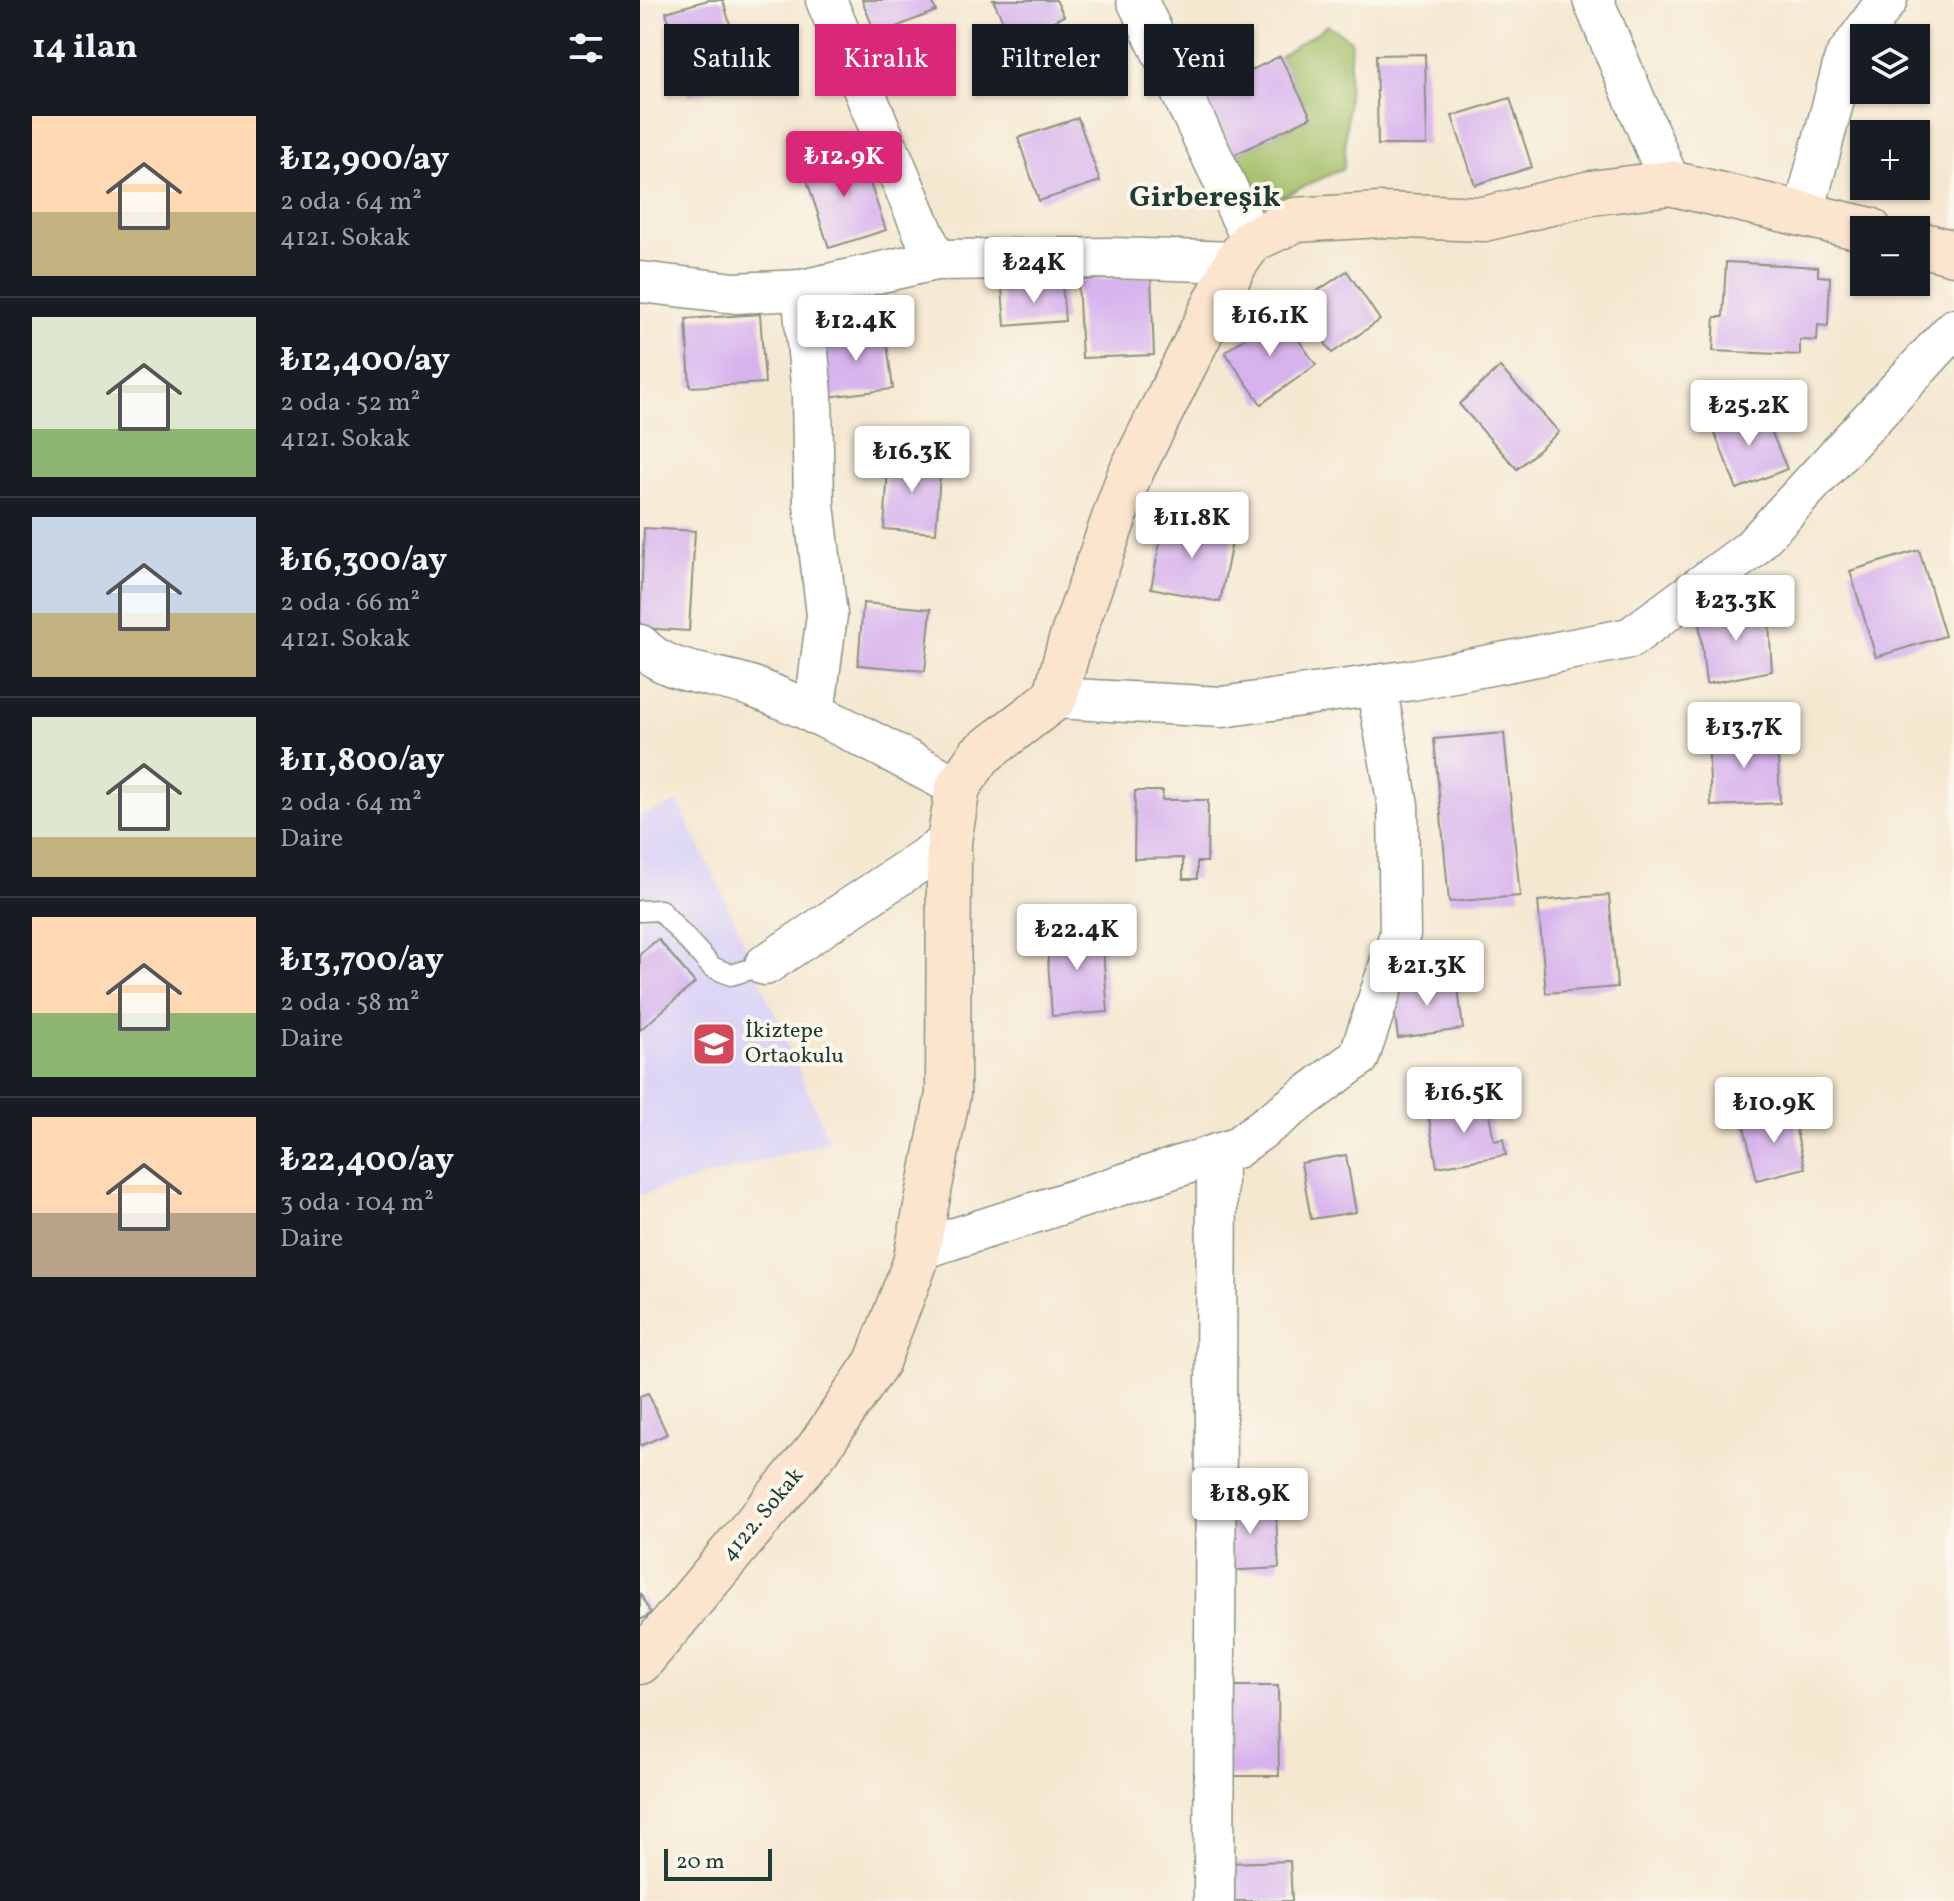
<!DOCTYPE html>
<html lang="tr">
<meta charset="utf-8">
<style>
body{margin:0;font-family:Vollkorn,serif;background:#20242c;color:#f1f3f6;height:100vh;display:flex;flex-direction:column;font-size:30px;white-space:nowrap}
*{box-sizing:border-box;margin:0}
p{font-size:26px;color:#9ea1a6}
.icon{flex:none;width:44px;height:44px;fill:none;stroke:currentColor;stroke-width:2;stroke-linecap:round;stroke-linejoin:round}
.map{position:relative;flex:1;overflow:hidden}
.drawer{display:flex;flex-direction:column;background:#171b24;width:640px}
.drawer>*{flex:none}
.guide{position:absolute;left:24px;top:24px;width:760px;height:72px;display:flex;gap:16px}
.fabs{position:absolute;left:1210px;top:24px;display:grid;gap:16px}
.fabs a{display:grid;place-items:center;width:80px;height:80px;border-radius:0px;background:#171b24;box-shadow:0 2px 6px #0004;font-size:40px}
.scale{position:absolute;left:24px;bottom:20px;width:108px;box-sizing:border-box;padding-left:8px;border:4px solid #1f3d34;border-top:0;font-size:22px;line-height:28px;white-space:nowrap;color:#1f3d34;-webkit-text-stroke:6px #fbf7ec;paint-order:stroke}
.price{position:absolute;translate:-50% -68px;padding:0 18px;border-radius:8px;background:#fff;color:#222;font-size:26px;line-height:52px;filter:drop-shadow(0 2px 4px #0008)}
.price::after{content:'';position:absolute;left:50%;top:48px;width:24px;height:18px;margin-left:-12px;background:inherit;clip-path:polygon(0 0,100% 0,50% 100%)}
.price.selected{background:#db2777;color:#fff}
ul{padding:0;list-style:none}
li{display:flex;align-items:center;gap:24px;height:200px;padding:0 32px}
li+li{border-top:2px solid #363941}
li span{display:grid;place-items:center;flex:none;width:224px;height:160px;border-radius:0px;color:#555}
li>.icon{margin-inline-start:auto}
span .icon{width:96px;height:96px;fill:#fffc;stroke-width:1}
li b{font-size:34px}
h2{display:flex;justify-content:space-between;align-items:center;height:96px;padding:0 32px;font-size:34px}
.chip{padding:0 28px;border-radius:0px;background:#171b24;box-shadow:0 2px 6px #0004;font-size:28px;line-height:72px}
.chip.selected{background:#db2777;color:#fff}
main{display:flex;flex:1;min-height:0}
.map>svg:first-child{display:block}
.built{fill:#ddd5f6}
.green{fill:#a2be65;stroke:#607e4c;stroke-width:2}
.building{fill:#d7b3ed}
.lines{fill:none;stroke-linecap:round;stroke-linejoin:round}
.lane-casing{stroke:#8a9282;stroke-width:23}
.street-casing{stroke:#8a9282;stroke-width:43}
.secondary-casing{stroke:#8a9282;stroke-width:47}
.lane{stroke:#fff;stroke-width:20}
.street{stroke:#fff;stroke-width:40}
.secondary{stroke:#fce5cf;stroke-width:44}
.labels{text-anchor:middle;dominant-baseline:central;stroke-width:8;stroke-linejoin:round;paint-order:stroke}
.poi-label{font-size:22px;fill:#1f3d34;stroke:#fbf7ec;text-anchor:start}
.street-label{font-size:22px;fill:#1f3d34;stroke:#fbf7ec}
.district-label{font-size:30px;font-weight:bold;fill:#1f3d34;stroke:#fbf7ec}
</style>
<main>
<section class="drawer">
<h2>14 ilan<svg class="icon" aria-label="filters" viewBox="0 0 24 24"><path d="M4 7h16M4 17h16"/><circle cx="9" cy="7" r="2"/><circle cx="15" cy="17" r="2"/></svg></h2>
<ul>
<li><span style="background:linear-gradient(#ffd9b3 60%,#c2b280 0)"><svg class="icon" aria-label="home" viewBox="0 0 24 24"><path d="M3 11l9-7 9 7M6 9v11h12V9"/></svg></span><div><b>₺12,900/ay</b><p>2 oda · 64 m²</p><p>4121. Sokak</p></div></li>
<li><span style="background:linear-gradient(#dfe7d0 70%,#8fb573 0)"><svg class="icon" aria-label="home" viewBox="0 0 24 24"><path d="M3 11l9-7 9 7M6 9v11h12V9"/></svg></span><div><b>₺12,400/ay</b><p>2 oda · 52 m²</p><p>4121. Sokak</p></div></li>
<li><span style="background:linear-gradient(#c9d6e8 60%,#c2b280 0)"><svg class="icon" aria-label="home" viewBox="0 0 24 24"><path d="M3 11l9-7 9 7M6 9v11h12V9"/></svg></span><div><b>₺16,300/ay</b><p>2 oda · 66 m²</p><p>4121. Sokak</p></div></li>
<li><span style="background:linear-gradient(#dfe7d0 75%,#c2b280 0)"><svg class="icon" aria-label="home" viewBox="0 0 24 24"><path d="M3 11l9-7 9 7M6 9v11h12V9"/></svg></span><div><b>₺11,800/ay</b><p>2 oda · 64 m²</p><p>Daire</p></div></li>
<li><span style="background:linear-gradient(#ffd9b3 60%,#8fb573 0)"><svg class="icon" aria-label="home" viewBox="0 0 24 24"><path d="M3 11l9-7 9 7M6 9v11h12V9"/></svg></span><div><b>₺13,700/ay</b><p>2 oda · 58 m²</p><p>Daire</p></div></li>
<li><span style="background:linear-gradient(#ffd9b3 60%,#b9a48a 0)"><svg class="icon" aria-label="home" viewBox="0 0 24 24"><path d="M3 11l9-7 9 7M6 9v11h12V9"/></svg></span><div><b>₺22,400/ay</b><p>3 oda · 104 m²</p><p>Daire</p></div></li>
</ul>
</section>
<div class="map">
<svg width="1314" height="1901" viewBox="0 0 1314 1901">
<rect width="100%" height="100%" fill="#fbf7ec"/>
<filter id="ink" filterUnits="userSpaceOnUse"><feTurbulence type="fractalNoise" baseFrequency=".0125" numOctaves="2"/><feDisplacementMap in="SourceGraphic" scale="16" xChannelSelector="R" yChannelSelector="G"/><feConvolveMatrix kernelMatrix="1 2 1 2 8 2 1 2 1" color-interpolation-filters="sRGB"/></filter>
<filter id="wash" filterUnits="userSpaceOnUse"><feTurbulence type="fractalNoise" baseFrequency=".006" numOctaves="4" result="noise"/><feDisplacementMap in="SourceGraphic" scale="32" xChannelSelector="R" yChannelSelector="G"/><feGaussianBlur stdDeviation="1.8" result="paint"/><feColorMatrix in="noise" values="0 0 0 0 0 0 0 0 0 0 0 0 0 0 0 0 0 1.4 0 .05"/><feComposite in="paint" operator="in"/></filter>
<g filter="url(#wash)">
<rect width="100%" height="100%" fill="#f5e8d1"/>
<path class="built" d="M38,802l45,92 107,248 -190,53v-379z"/>
<path class="green" d="M688,25l23,15 -7,128 -86,40 -24,-53 76,-38 -30,-61z"/>
<g id="blocks">
<g class="building">
<path d="M68,0h15l23,81 -57,15 -23,-84z"/>
<path d="M222,0h69l5,11 -60,24z"/>
<path d="M353,0h63l8,16 -52,24z"/>
<path d="M785,54l2,91h-49l-2,-90z"/>
<path d="M640,56l31,61 -77,38 -31,-61z"/>
<path d="M870,98l22,69 -57,18 -23,-69z"/>
<path d="M438,118l22,63 -61,20 -21,-63z"/>
<path d="M219,150l27,80 -57,18 -26,-80z"/>
<path d="M1086,262l92,5v9l12,1 -2,49 -10,-1 -1,16 -17,-1v15l-87,-4 2,-34h8z"/>
<path d="M707,271l33,49 -48,33 -34,-49z"/>
<path d="M511,277l3,78 -72,3 -4,-78z"/>
<path d="M422,284l3,37 -60,5 -3,-37z"/>
<path d="M640,313l36,52 -55,39 -36,-52z"/>
<path d="M120,314l5,69 -75,4 -4,-68z"/>
<path d="M245,329l8,60 -65,8 -8,-60z"/>
<path d="M860,367l59,65 -42,37 -58,-65z"/>
<path d="M1121,407l26,62 -50,20 -25,-62z"/>
<path d="M249,454l52,4 -5,75 -52,-4z"/>
<path d="M525,518l69,14 -14,70 -69,-14z"/>
<path d="M4,528l51,3 -6,100 -49,-3z"/>
<path d="M1279,550l26,86 -69,21 -26,-86z"/>
<path d="M223,603l68,6 -6,62 -67,-6z"/>
<path d="M1094,606l34,2 4,63 -66,13 -7,-64 11,-2 13,-11z"/>
<path d="M864,733l16,163 -71,6 -15,-163z"/>
<path d="M1137,734l3,69 -69,3 -3,-69z"/>
<path d="M495,791h28l-1,9h46l-1,62h-10v17h-14v-21l-49,1z"/>
<path d="M969,895l8,92 -71,6 -8,-92z"/>
<path d="M461,928l7,84 -56,4 -6,-83z"/>
<path d="M18,939l37,44 -55,47v-76z"/>
<path d="M817,979l6,50 -65,9 -7,-50z"/>
<path d="M847,1102l7,39 9,-2 3,16 -69,12 -9,-55z"/>
<path d="M1151,1110l14,58 -48,12 -14,-58z"/>
<path d="M706,1155l10,57 -45,7 -10,-56z"/>
<path d="M8,1393l19,41 -27,12v-50z"/>
<path d="M635,1501l4,67 -55,3 -4,-67z"/>
<path d="M0,1593l11,21 -11,6z"/>
<path d="M583,1686h55l1,90h-56z"/>
<path d="M650,1861l2,40h-63l-2,-38z"/>
</g>
</g>
</g>
<g filter="url(#ink)">
<use href="#blocks" fill-opacity="0" stroke="#8a9282" stroke-width="2"/>
<g class="lines">
<g class="lane-casing">
<path id="lane" d="M0,911l20,-1 52,57 19,8 34,-10"/>
</g>
<g class="street-casing">
<g id="street">
<path d="M186,0l109,260"/>
<path d="M497,0l115,240"/>
<path d="M953,0l77,183"/>
<path d="M1164,212l41,-154 42,-58"/>
<path d="M0,282l95,11 67,-3 133,-30 177,-2 124,4"/>
<path d="M162,290l10,105 2,110 13,110 -13,99"/>
<path d="M0,645c28,31 75,28 113,42 71,27 138,65 205,100"/>
<path d="M415,698l167,9 190,-27 218,-42 120,-88 204,-221"/>
<path d="M125,965l184,-123"/>
<path d="M278,1250l318,-102 123,-91 41,-123 -2,-129 -22,-120"/>
<path d="M574,1901l3,-747"/>
</g>
</g>
<g class="secondary-casing">
<g id="secondary">
<path d="M1276,243l38,10"/>
<path d="M0,1662l178,-213 59,-87 38,-99 33,-169 1,-252 9,-55 22,-32 75,-57 15,-55 59,-167 107,-214 16,-22 43,-20 85,-5 104,4 107,-26 79,-10 200,47"/>
</g>
</g>
<use href="#lane" class="lane"/>
<use href="#street" class="street"/>
<use href="#secondary" class="secondary"/>
</g>
</g>
<defs>
<g id="school-square" transform="scale(2.3)"><rect x="-9" y="-9" width="18" height="18" rx="4" fill="#d1495b" stroke="#fbf7ec"/><path d="M0-5L7-2L0 1L-7-2ZM-4 1L0 2.5L4 1V4Q0 6-4 4Z" fill="#fff"/></g>
</defs>
<g fill-rule="evenodd">
<use href="#school-square" x="74" y="1044"/>
</g>
<g class="labels">
<g class="poi-label">
<text x="105" y="1031">İkiztepe<tspan x="105" dy="25">Ortaokulu</tspan></text>
</g>
<g class="street-label">
<text transform="translate(123 1515) rotate(-50)">4122. Sokak</text>
</g>
<g class="district-label">
<text x="565" y="198">Girbereşik</text>
</g>
</g>
</svg>
<div class="fabs">
<a><svg class="icon" aria-label="layers" viewBox="0 0 24 24"><path d="M12 4l9 5-9 5-9-5zM3 14l9 5 9-5"/></svg></a>
<a>+</a>
<a>−</a>
</div>
<div class="scale">20 m</div>
<b class="price selected" style="left:204px;top:199px">₺12.9K</b>
<b class="price" style="left:394px;top:305px">₺24K</b>
<b class="price" style="left:630px;top:358px">₺16.1K</b>
<b class="price" style="left:216px;top:363px">₺12.4K</b>
<b class="price" style="left:1109px;top:448px">₺25.2K</b>
<b class="price" style="left:272px;top:494px">₺16.3K</b>
<b class="price" style="left:552px;top:560px">₺11.8K</b>
<b class="price" style="left:1096px;top:643px">₺23.3K</b>
<b class="price" style="left:1104px;top:770px">₺13.7K</b>
<b class="price" style="left:437px;top:972px">₺22.4K</b>
<b class="price" style="left:787px;top:1008px">₺21.3K</b>
<b class="price" style="left:824px;top:1135px">₺16.5K</b>
<b class="price" style="left:1134px;top:1145px">₺10.9K</b>
<b class="price" style="left:610px;top:1536px">₺18.9K</b>
<div class="guide">
<a class="chip">Satılık</a>
<a class="chip selected">Kiralık</a>
<a class="chip">Filtreler</a>
<a class="chip">Yeni</a>
</div>
</div>
</main>
